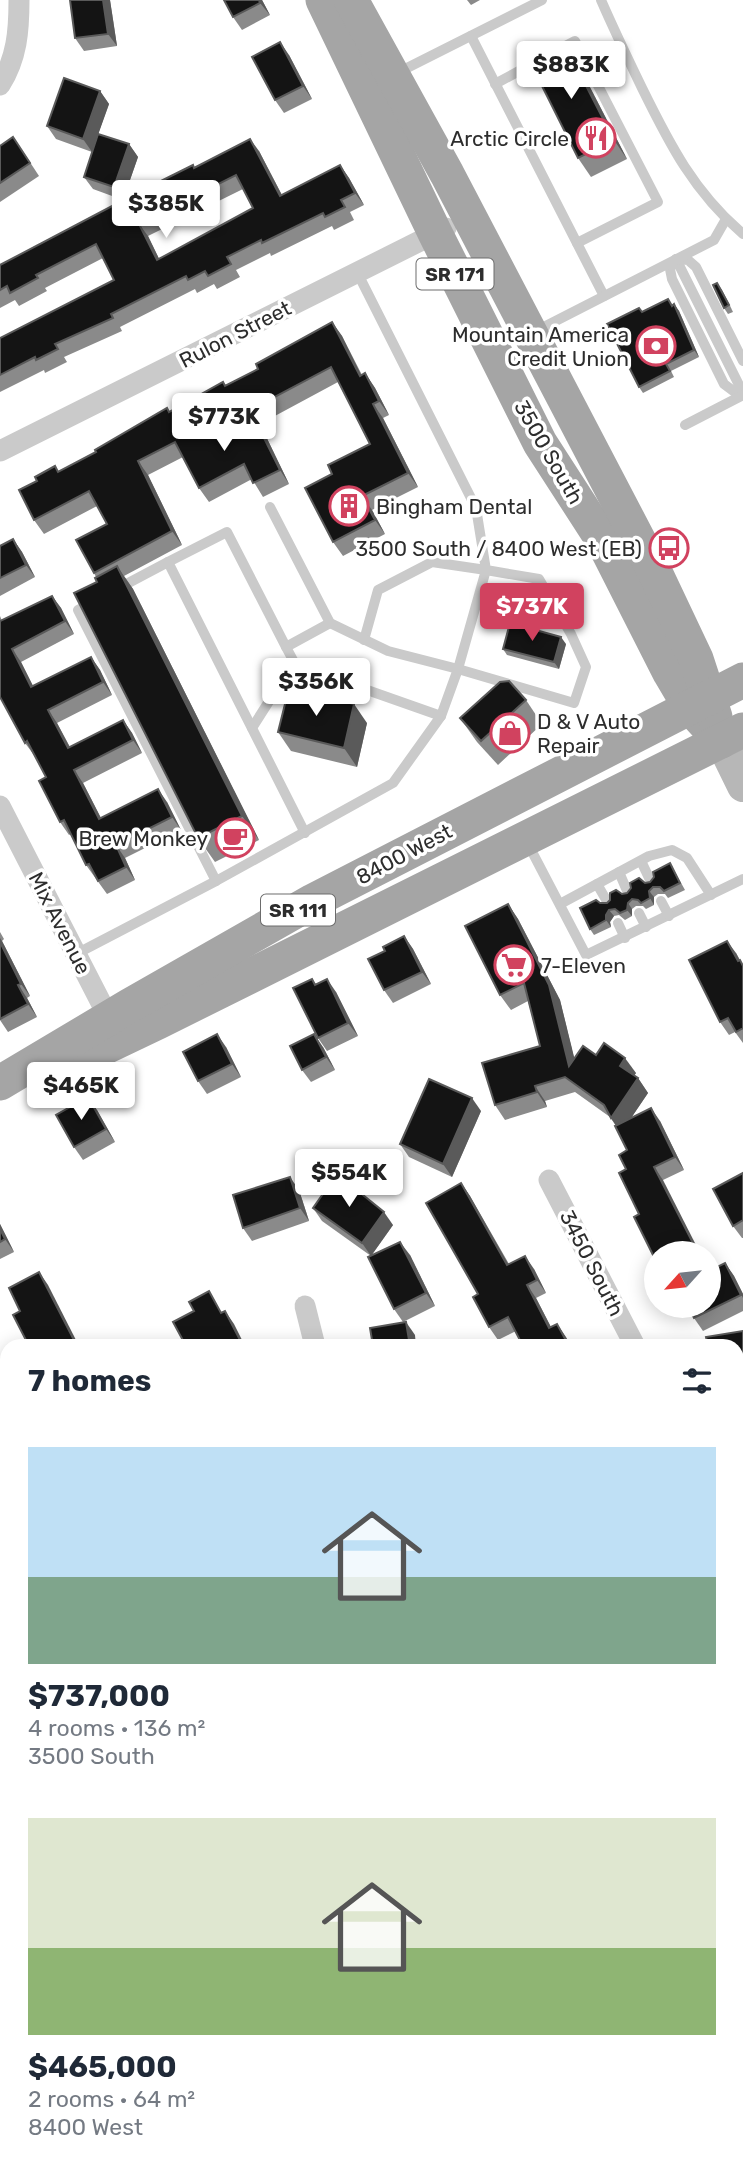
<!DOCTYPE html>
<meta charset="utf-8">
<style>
body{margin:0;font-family:Rubik,sans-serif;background:#f6f6f7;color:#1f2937;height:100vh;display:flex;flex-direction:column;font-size:26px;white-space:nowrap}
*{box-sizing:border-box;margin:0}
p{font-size:23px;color:#747a83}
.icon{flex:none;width:38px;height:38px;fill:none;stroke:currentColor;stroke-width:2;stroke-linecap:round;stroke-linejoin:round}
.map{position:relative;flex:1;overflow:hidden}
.drawer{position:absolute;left:0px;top:1339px;width:744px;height:842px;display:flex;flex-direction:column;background:#fff;border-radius:21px 21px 0 0;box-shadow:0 4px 18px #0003}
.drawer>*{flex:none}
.needle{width:46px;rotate:243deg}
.fabs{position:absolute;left:644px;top:1241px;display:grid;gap:14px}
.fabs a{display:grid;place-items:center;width:77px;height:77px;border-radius:50%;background:#fff;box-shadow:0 4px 18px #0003;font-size:35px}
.price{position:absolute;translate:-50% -60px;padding:0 16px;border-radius:7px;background:#fff;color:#222;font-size:23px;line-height:46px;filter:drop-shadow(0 2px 4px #0008)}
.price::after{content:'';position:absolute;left:50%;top:42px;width:21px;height:16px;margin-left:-10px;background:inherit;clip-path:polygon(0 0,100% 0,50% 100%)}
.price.on{background:#d1425f;color:#fff}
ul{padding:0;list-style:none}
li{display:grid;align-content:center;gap:14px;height:371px;padding:0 28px}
li span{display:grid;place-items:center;height:217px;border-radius:0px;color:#555}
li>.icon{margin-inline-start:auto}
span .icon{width:126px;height:126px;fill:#fffc;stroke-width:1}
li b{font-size:30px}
h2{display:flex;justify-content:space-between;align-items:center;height:84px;padding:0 28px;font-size:30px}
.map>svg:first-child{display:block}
.green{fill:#e5e9dc}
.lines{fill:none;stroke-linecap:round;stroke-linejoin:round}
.path{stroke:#cacaca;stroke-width:4.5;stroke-dasharray:3.5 3.5;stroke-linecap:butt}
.lane{stroke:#cacaca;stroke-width:10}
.street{stroke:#cacaca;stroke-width:21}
.secondary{stroke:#b7b7b7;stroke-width:32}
.primary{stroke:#a5a5a5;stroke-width:35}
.wall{fill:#8a8a8a;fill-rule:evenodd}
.shaded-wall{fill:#5a5a5a}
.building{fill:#141414;stroke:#5a5a5a;stroke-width:2;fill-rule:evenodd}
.labels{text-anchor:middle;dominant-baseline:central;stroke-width:7;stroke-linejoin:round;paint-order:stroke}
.shield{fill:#fff;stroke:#6c6c6c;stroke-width:2}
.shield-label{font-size:19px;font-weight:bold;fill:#2d2d2d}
.poi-label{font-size:21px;fill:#2d2d2d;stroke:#fff;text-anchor:end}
.street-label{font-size:21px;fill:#2d2d2d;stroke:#fff}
</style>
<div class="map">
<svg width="743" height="2179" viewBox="0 0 743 2179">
<rect width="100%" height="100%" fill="#fff"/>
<path class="green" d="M0,1812l7,14v348h181l3,5h-191z"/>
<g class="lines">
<path class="path" d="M0,2114l7,-6"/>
<g class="lane">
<path d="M601,0c13,30 27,59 41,88 28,57 52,104 101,146"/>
<path d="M471,36l133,260"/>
<path d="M556,51l19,-10 83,161 -81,41"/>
<path d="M397,73l145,-73"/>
<path d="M495,84l46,-25"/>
<path d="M676,259l-6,10 2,10 52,105 12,9 7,1"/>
<path d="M676,259l67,134"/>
<path d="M677,259l11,1 8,7 47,94"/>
<path d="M357,272l119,236 10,62 53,9 32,55 15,33 -12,36 -116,-34 28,-99 -54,-8 -54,28 -14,50"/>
<path d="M536,331l178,-91 12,-21"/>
<path d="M685,425l58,-30"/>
<path d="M168,562l59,-30 59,115 44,-24"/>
<path d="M117,589l51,-27 137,271"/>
<path d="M94,602l-16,8 138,271 177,-98 48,-67 17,-47 -70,-18 -58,-28 -60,-116"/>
<path d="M316,672l125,44"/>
<path d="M252,728l42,-66 -8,-15"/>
<path d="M528,844l58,111 157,-76"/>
<path d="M641,861l10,21"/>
<path d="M619,872l9,21"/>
<path d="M597,884l11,19"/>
<path d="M661,901l8,15"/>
<path d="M560,904l89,-48 23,-6 15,8 24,37"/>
<path d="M639,913l7,14"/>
<path d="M618,923l7,15"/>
<path d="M76,954l140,-73"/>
</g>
<g class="street">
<path d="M0,85c17,-27 19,-54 19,-85"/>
<path d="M0,451l446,-223"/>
<path d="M0,806l113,220"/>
<path d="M549,1180l86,166"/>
<path d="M305,1306l10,40"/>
<path d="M0,1404l7,14"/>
<path d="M737,1747l6,-3"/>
<path d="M737,2154l6,-3"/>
<path d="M688,2179l11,-5"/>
</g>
<path class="secondary" d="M721,741l22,45"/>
<g class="primary">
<path d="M323,0l112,233 105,210 62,96 68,134 20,34 31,34"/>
<path d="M351,0l96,174 205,392 44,93 19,58"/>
<path d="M70,1064l88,-42 585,-292"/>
<path d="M0,1083l129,-77 184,-105 430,-221"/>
</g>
</g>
<g class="wall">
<path d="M110,0l7,46 -33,5 -9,-13z"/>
<path d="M262,0l8,15 -28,15 -9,-13z"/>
<path d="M467,0h13l-9,5z"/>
<path d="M564,43l13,19 50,97 -36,18 -13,-19z"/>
<path d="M289,55l23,44 -28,14 -9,-13z"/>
<path d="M100,91l9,13 -11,30 31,10 9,13 -15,43 72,-33 64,-16 23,44 58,-30 9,13 15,27 -14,7 4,8 -20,10 -2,-4 -61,30 -1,-3 -34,17 4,7 -23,12 -3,-5 -17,9 -2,-4 -75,38 2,4 -58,26 3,5 -22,11 -1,-3 -44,22v-54l114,-58 -11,-22 -58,30 2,3 -28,15 -4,-6 -15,8v-43l123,-65 -30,-11 -9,-12 8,-25 -36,-13 -9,-13zM243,189l10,19 -94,51 -11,-23z"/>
<path d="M0,146l22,4 17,26 -39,26z"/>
<path d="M717,283l16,29 -5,2 -4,-6z"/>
<path d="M674,304l5,7 20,46 -28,14 3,6 -31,16 -4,-6 3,-75z"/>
<path d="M332,322l10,14 20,39 3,-2 10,15 14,27 -6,3 35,69 -46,23 13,24 -42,22 -10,-14 -1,-68 38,-30 -32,-62 -78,42 29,60 -26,13 -11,-18 -43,23 -10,-14 -16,-31 -35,18 34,70 -58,31 9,13 126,251 -44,22 -17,-24 -101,-256 -1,-5 -2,-4 13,-49 -10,-18 -53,28 -10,-14 25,-48 164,-90 3,3 32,-16z"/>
<path d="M13,539l9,13 13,25 -35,19v-50z"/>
<path d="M52,596l9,12 13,26 -53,28 12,24 58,-29 9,13 12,25 -55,28 13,24 53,-27 9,13 10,20 -59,30 18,35 66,-16 14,28 -56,28 10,22 -28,14 -21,-29 -15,-31 -2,1 -9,-13 -14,-45 -11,-22h-1l-9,-12 -25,-46v-81l2,5z"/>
<path d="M566,644l-7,25 -52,-14 -4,-6z"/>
<path d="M526,700l16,24 -44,41 -21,-23 -17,-24z"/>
<path d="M367,723l-10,44 -66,-16 -13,-19z"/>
<path d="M670,863l15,27 -17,8 -3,-4h-7l-4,3v8l-8,4 -3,-3h-7l-4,3v7l-7,4 -6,-5 -5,1 -4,6 1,5 -17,8 -4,-6 10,-26h7l15,-9 5,-1 18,-10 5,-1z"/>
<path d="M508,904l10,15 42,81 14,58 22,-3 40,18 -2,3 4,2 10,15 -17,25 29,3 24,49 -21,10 -24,34 -13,-45 1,-19 -11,-24 -6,-9 -35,-25 -30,9 2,6 -42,13 -10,-15 45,-59 -12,-45 -17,9 -11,-15z"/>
<path d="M0,932l4,7 -2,2 28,55 -3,2 10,19 -29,15 -8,-12z"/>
<path d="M404,936l9,13 18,35 -38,19 -9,-13 1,-39z"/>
<path d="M736,953l7,12v78l-8,-11 -6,3 -9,-13z"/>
<path d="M312,979l4,5 20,8 22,44 -31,15 -9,-13z"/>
<path d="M226,1047l15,30 -34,17 -9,-13z"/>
<path d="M323,1047l12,23 -24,12 -9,-12z"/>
<path d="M97,1110l18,32 -32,18 -9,-13z"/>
<path d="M481,1111l-29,66 -43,-20 -9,-13z"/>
<path d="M743,1173v65h-1l-9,-12z"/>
<path d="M461,1183l9,13 39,68 25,5 12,24 -10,5 15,29 6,-3 14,22h-48l-7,-15 -18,9 -9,-13z"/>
<path d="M299,1190l10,31 -57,20 -9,-13z"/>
<path d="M313,1208l80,17 -22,31 -49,-35z"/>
<path d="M0,1224l14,28 -14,7z"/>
<path d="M410,1255l25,51 -32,16 -9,-13z"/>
<path d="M725,1263l9,13 9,18v17l-40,20 -9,-13 15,-47z"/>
<path d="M743,1331v82h-6v-67z"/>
<path d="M743,1615v68l-6,3v-68z"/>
<path d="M743,1811v64l-6,4v-65z"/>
<path d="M737,1917l4,9 -4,2z"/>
<path d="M743,2027v40l-6,4v-41z"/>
<path d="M450,2174h140l-11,5h-3l-3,-4 -8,4h-127z"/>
</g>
<g class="shaded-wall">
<path d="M103,0h7l7,46 -9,-12z"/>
<path d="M259,0h3l8,15 -10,-12z"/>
<path d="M280,42l9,13 23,44 -9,-13z"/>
<path d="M564,43l13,19 50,97 -13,-19z"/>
<path d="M100,91l9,13 -17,48 -9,-13z"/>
<path d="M250,139l9,12 30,58 -9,-13z"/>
<path d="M129,144l9,13 -15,43 -9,-13z"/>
<path d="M340,165l9,13 15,27 -9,-12z"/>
<path d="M139,224l9,12 18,37 -9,-13z"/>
<path d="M717,283l5,7 11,22 -4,-7z"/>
<path d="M674,304l5,7 20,46 -5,-7z"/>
<path d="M332,322l10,14 27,55 -9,-15z"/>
<path d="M365,373l10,15 14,27 -10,-14z"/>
<path d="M373,404l10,14 35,69 -10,-14z"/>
<path d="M250,410l10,14 29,60 -9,-14z"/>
<path d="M138,461l10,14 34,70 -10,-14z"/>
<path d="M362,496l10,14 13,24 -10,-14z"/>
<path d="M13,539l9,13 13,25 -9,-12z"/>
<path d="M117,566l16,23 126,251 -17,-24z"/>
<path d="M52,596l9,12 13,26 -9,-13z"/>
<path d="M561,637l5,7 -7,25 -5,-7z"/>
<path d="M12,649l9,13 19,38 -9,-13z"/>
<path d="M91,657l9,13 12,25 -9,-13z"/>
<path d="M354,704l13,19 -10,44 -13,-19z"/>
<path d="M48,710l9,13 20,38 -9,-13z"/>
<path d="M123,720l9,13 10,20 -9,-13z"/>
<path d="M74,770l9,13 25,49 -9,-13z"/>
<path d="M158,789l9,13 14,28 -9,-13z"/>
<path d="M116,845l9,13 10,22 -9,-13z"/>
<path d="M649,891l5,6v8l-4,-7z"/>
<path d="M628,903l4,6v7l-5,-6z"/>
<path d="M508,904l10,15 42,81 20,81 -11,-15z"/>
<path d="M609,910l5,6 -4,6 1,5 -5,-7v-5z"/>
<path d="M404,936l9,13 18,35 -9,-12z"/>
<path d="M0,938l2,3 28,55 -9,-12 -21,-42z"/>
<path d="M727,941l9,12 7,14 -5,-6z"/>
<path d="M327,979l9,13 22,44 -10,-13z"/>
<path d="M18,985l9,13 10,19 -9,-13z"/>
<path d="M217,1034l9,13 15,30 -9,-13z"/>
<path d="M314,1034l9,13 12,23 -9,-13z"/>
<path d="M625,1058l11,15 -6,8 -10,-15z"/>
<path d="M638,1078l10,15 -27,40 -10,-15z"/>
<path d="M535,1086l10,15 2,6 -10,-15z"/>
<path d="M88,1097l9,13 18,32 -9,-13z"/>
<path d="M472,1098l9,13 -29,66 -9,-13z"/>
<path d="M651,1108l9,13 24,49 -9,-13z"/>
<path d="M654,1167l9,13 37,73h-2z"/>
<path d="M290,1177l9,13 10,31 -9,-13z"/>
<path d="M461,1183l9,13 46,82 -9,-13z"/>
<path d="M384,1212l9,13 -22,31 -9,-13z"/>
<path d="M0,1224l14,28 -9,-13 -5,-10z"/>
<path d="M400,1242l10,13 25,51 -9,-13z"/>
<path d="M525,1256l9,13 12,24 -9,-13z"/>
<path d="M725,1263l9,13 9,18v4z"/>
<path d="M39,1272l9,13 31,61h-2z"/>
<path d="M527,1285l9,13 22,43 -9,-13z"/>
<path d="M225,1311l9,13 11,22h-1l-4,-6z"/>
<path d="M406,1322l9,13 1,11h-6z"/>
<path d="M557,1324l9,13 5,9h-2z"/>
<path d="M737,1445l4,5 -4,5z"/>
<path d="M0,1516l7,12v5l-7,-14z"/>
</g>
<g class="building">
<path d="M70,0h33l5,34 -33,4z"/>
<path d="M224,0h35l1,3 -27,14z"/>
<path d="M280,42l23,44 -28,14 -23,-43z"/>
<path d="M564,43l50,97 -36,18 -49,-98z"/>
<path d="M64,78l36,13 -17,48 -36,-13z"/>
<path d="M98,134l31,10 -15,43 -30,-10z"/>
<path d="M13,137l17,26 -30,20v-37z"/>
<path d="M250,139l30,57 60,-31 15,28 -14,7 4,7 -20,10 -2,-4 -61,30 -1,-3 -34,17 4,7 -23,12 -3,-5 -17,9 -2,-4 -75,38 2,4 -58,26 3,5 -22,11 -1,-3 -35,18v-37l114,-58 -18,-36 -60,31 2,3 -28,15 -3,-7 -7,4v-25l135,-71 58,-29 1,3zM236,175l17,33 -96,52 -18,-36z"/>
<path d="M717,283l12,22 -5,3 -11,-23z"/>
<path d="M668,299l4,7 2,-2 20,46 -28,14 4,7 -31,16 -32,-63 32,-16 3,4z"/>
<path d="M332,322l28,54 5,-3 14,28 -6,3 35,69 -46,23 13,24 -42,22 -28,-54 27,-14 -4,-9 42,-21 -39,-77 -81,43 30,60 -27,13 -9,-19 -45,24 -24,-46 -37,19 34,70 -78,42 -18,-33 31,-16 -18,-33 -55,29 -15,-30 18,-9 -2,-4 20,-11 3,6 38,-20 -1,-2 72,-42 2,4 54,-30 2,4 33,-17 -2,-5z"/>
<path d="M13,539l13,26 -26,13v-32z"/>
<path d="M117,566l125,250 -44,22 -124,-245 23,-11 -2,-4z"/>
<path d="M52,596l13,25 -53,28 19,38 60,-30 12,25 -55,28 20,38 55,-28 10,20 -59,30 25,49 59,-30 14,28 -56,28 10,22 -28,14 -9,-17 -3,1 -22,-45 -4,2 -21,-41 7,-4 -19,-36 -2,2 -25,-46v-76z"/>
<path d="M510,623l51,14 -7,25 -51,-13z"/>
<path d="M509,681l17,19 -45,41 -21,-23 40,-36z"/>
<path d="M289,688l65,16 -10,44 -66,-16z"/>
<path d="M670,863l10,20 -16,8 -4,-4h-7l-4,4 1,7 -9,5 -3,-3 -6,-1 -4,4 -1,7 -7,3 -5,-4 -6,1 -3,5v5l-16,9 -10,-21 16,-8 4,3h7l3,-3v-7l6,-3 6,4 5,-1 4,-5 -1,-5 9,-5 6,5 5,-1 4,-5 -1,-5z"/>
<path d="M508,904l41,81 20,81 14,-20 13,9 8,-12 21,15 -5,8 18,12 -27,40 -7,-13 -39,-28 -30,9 2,6 -42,13 -13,-42 58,-17 -16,-63 -24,12 -35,-69z"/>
<path d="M404,936l18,36 -38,18 -16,-31 17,-8 -2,-4z"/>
<path d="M727,941l11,20 2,-1 3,6v62l-7,4 -8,-14 -8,4 -31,-62z"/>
<path d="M0,942l21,42 -3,1 10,19 -28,15z"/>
<path d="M312,979l3,6 12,-6 21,44 -30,15 -25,-50z"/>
<path d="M217,1034l15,30 -34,17 -15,-29z"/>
<path d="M314,1034l12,23 -24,13 -12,-24z"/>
<path d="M429,1079l43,19 -29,66 -43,-20z"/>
<path d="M88,1097l18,32 -32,18 -18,-32z"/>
<path d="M651,1108l24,49 -21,10 44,86h-42v8l-22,-44 5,-3 -20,-41 7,-4 -7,-14 8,-5 -12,-24z"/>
<path d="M743,1173v47l-10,6 -20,-37z"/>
<path d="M337,1174l47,38 -22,31 -49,-35z"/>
<path d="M290,1177l10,31 -57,20 -10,-33z"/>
<path d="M461,1183l46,82 18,-9 12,24 -10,5 22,43 8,-4 12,22h-46l-15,-29 -19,10 -16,-30 5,-3 -52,-91z"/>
<path d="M0,1229l5,10 -5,3z"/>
<path d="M400,1242l26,51 -32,16 -26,-52z"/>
<path d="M725,1263l16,32 -47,23 -6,-12h21v-35z"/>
<path d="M39,1272l38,74h-23l-1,-2 -2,2h-22l-16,-31 7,-4 -11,-23z"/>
<path d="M209,1291l12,22 4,-2 15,29 -1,1 2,5h-55l-13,-24 21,-11 -5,-9z"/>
<path d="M406,1322l4,24h-37l-3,-18z"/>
<path d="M743,1331v67l-6,1v-53h-29l-2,-9z"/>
<path d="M0,1519l7,14v77l-7,-14z"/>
<path d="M743,1615v51l-6,3v-51z"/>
<path d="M743,1811v47l-6,3v-47z"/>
<path d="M743,1980v22l-6,-12v-7z"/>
<path d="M743,2027v30l-3,-6 -3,2v-23z"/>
<path d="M450,2174h92l-10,5h-94z"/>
</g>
<defs>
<g id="restaurant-ring" transform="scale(2.0125)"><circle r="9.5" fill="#fff" stroke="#d1425f" stroke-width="1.5"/><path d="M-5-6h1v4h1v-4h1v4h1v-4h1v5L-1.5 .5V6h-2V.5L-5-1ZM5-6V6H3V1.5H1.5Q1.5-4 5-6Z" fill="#d1425f"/></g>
<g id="bank-ring" transform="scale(2.0125)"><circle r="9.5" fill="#fff" stroke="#d1425f" stroke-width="1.5"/><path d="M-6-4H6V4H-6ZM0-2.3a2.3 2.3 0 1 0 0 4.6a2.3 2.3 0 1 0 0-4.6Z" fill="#d1425f"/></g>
<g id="building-ring" transform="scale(2.0125)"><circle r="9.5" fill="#fff" stroke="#d1425f" stroke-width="1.5"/><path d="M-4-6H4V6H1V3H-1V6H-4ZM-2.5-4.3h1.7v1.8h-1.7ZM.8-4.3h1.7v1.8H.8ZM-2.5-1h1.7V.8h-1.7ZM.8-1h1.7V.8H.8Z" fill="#d1425f"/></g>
<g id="bus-ring" transform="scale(2.0125)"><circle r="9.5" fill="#fff" stroke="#d1425f" stroke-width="1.5"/><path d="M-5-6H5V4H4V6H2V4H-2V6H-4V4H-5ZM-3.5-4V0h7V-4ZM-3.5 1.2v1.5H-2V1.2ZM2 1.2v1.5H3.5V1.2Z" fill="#d1425f"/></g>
<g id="shop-ring" transform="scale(2.0125)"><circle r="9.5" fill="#fff" stroke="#d1425f" stroke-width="1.5"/><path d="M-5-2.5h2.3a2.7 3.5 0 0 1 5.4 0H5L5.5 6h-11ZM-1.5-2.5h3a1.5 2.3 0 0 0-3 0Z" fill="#d1425f"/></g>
<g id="cafe-ring" transform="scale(2.0125)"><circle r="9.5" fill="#fff" stroke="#d1425f" stroke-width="1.5"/><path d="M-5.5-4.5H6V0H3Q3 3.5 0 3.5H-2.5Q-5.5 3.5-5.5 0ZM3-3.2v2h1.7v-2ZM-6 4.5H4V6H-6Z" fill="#d1425f"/></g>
<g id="supermarket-ring" transform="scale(2.0125)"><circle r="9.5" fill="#fff" stroke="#d1425f" stroke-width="1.5"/><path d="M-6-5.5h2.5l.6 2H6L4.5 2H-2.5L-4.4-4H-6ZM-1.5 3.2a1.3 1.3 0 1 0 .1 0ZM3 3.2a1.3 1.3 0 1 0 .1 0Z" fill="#d1425f"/></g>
</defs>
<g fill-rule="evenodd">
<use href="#restaurant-ring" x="596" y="138"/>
<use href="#bank-ring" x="656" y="346"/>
<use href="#building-ring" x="349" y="506"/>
<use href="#bus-ring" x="669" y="548"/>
<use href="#shop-ring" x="510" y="733"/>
<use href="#cafe-ring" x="235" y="838"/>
<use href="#supermarket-ring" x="514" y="965"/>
</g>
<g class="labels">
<g class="shield">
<rect x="416.5" y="258.5" width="77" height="31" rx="5"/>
<rect x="261" y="894.5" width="74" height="31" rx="5"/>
</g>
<g class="shield-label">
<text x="455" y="274">SR 171</text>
<text x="298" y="910">SR 111</text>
</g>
<g class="poi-label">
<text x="569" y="138">Arctic Circle</text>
<text x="629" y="334">Mountain America<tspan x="629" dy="24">Credit Union</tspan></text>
<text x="376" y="506" text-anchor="start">Bingham Dental</text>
<text x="642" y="548">3500 South / 8400 West (EB)</text>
<text x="537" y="721" text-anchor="start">D &amp; V Auto<tspan x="537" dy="24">Repair</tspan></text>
<text x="208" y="838">Brew Monkey</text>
<text x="541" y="965" text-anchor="start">7-Eleven</text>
</g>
<g class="street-label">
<text transform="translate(235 334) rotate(-27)">Rulon Street</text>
<text transform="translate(549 452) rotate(60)">3500 South</text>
<text transform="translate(404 854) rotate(-28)">8400 West</text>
<text transform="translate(60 923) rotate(63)">Mix Avenue</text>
<text transform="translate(592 1263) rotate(63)">3450 South</text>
</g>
</g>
</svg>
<div class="fabs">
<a><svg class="needle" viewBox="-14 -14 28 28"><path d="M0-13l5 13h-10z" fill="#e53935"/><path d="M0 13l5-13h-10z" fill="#747a83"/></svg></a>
</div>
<b class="price" style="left:571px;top:101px">$883K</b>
<b class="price" style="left:166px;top:240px">$385K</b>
<b class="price" style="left:224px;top:453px">$773K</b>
<b class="price on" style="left:532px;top:643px">$737K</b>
<b class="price" style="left:316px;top:718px">$356K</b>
<b class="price" style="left:81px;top:1122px">$465K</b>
<b class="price" style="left:349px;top:1209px">$554K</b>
<section class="drawer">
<h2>7 homes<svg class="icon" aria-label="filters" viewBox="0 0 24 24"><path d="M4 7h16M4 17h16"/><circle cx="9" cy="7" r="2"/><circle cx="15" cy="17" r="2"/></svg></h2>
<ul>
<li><span style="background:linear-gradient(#bfe0f5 60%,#7fa58c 0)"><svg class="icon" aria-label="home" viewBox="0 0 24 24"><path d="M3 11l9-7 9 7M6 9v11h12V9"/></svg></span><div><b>$737,000</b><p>4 rooms · 136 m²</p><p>3500 South</p></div></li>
<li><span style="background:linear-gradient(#dfe7d0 60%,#8fb573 0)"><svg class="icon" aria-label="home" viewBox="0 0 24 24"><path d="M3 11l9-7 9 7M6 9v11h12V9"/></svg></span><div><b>$465,000</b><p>2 rooms · 64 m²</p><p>8400 West</p></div></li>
</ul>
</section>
</div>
